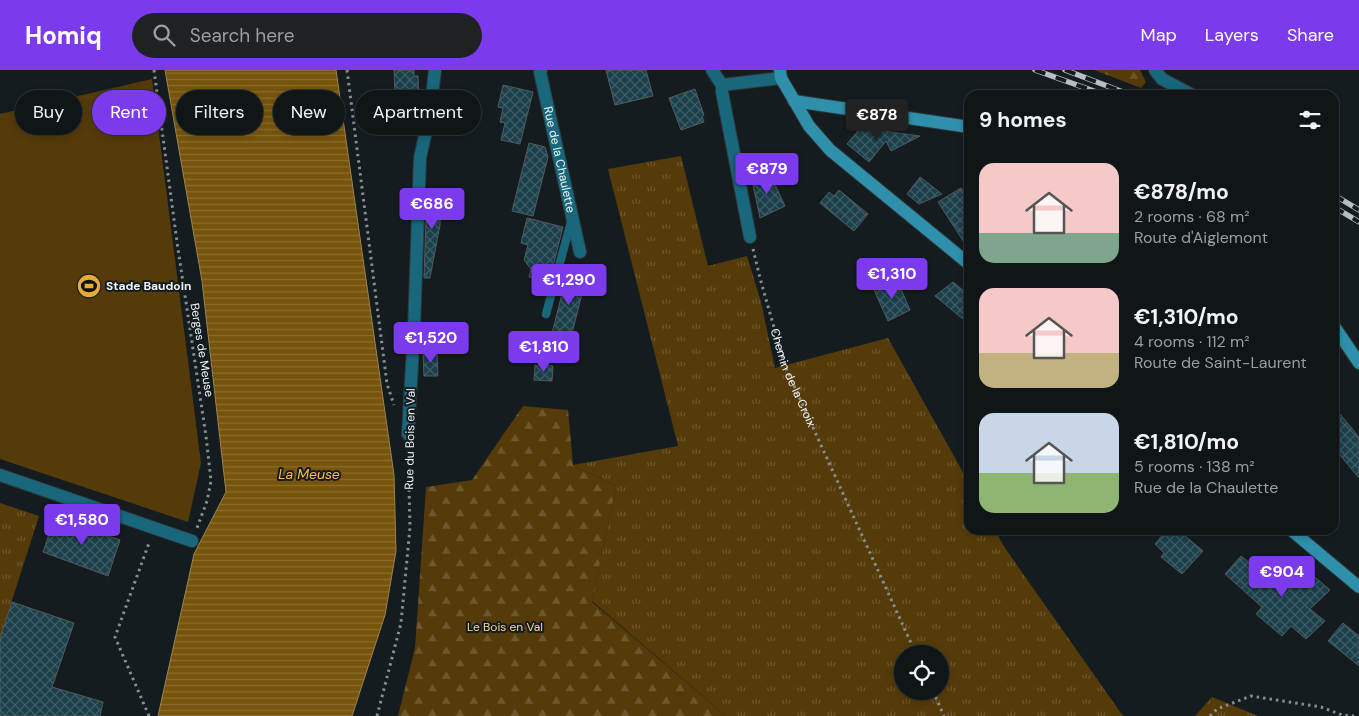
<!DOCTYPE html>
<meta charset="utf-8">
<style>
body{margin:0;font-family:"DM Sans",sans-serif;background:#1e2224;color:#f1f3f6;height:100vh;display:flex;flex-direction:column;font-size:19px;white-space:nowrap}
*{box-sizing:border-box;margin:0}
p{font-size:16px;color:#9c9fa1}
.icon{flex:none;width:28px;height:28px;fill:none;stroke:currentColor;stroke-width:2;stroke-linecap:round;stroke-linejoin:round}
.map{position:relative;flex:1;overflow:hidden}
.side{position:absolute;left:964px;top:20px;width:375px;height:445px;display:flex;flex-direction:column;background:#101517;border-radius:15px;box-shadow:0 2px 8px #0003,0 0 0 1px #303436}
.side>*{flex:none}
.top-card{position:absolute;left:15px;top:20px;width:475px;height:45px;display:flex;gap:10px}
.fabs{position:absolute;left:894px;top:575px;display:grid;gap:10px}
.fabs a{display:grid;place-items:center;width:55px;height:55px;border-radius:50%;background:#101517;box-shadow:0 2px 8px #0003,0 0 0 1px #303436;font-size:25px}
.price{position:absolute;translate:-50% -42px;padding:0 11px;border-radius:5px;background:#7c3aed;color:#fff;font-size:16px;line-height:32px;filter:drop-shadow(0 1px 2px #0008)}
.price::after{content:'';position:absolute;left:50%;top:30px;width:15px;height:11px;margin-left:-8px;background:inherit;clip-path:polygon(0 0,100% 0,50% 100%)}
.price.active{background:#222;color:#fff}
ul{padding:0;list-style:none}
li{display:flex;align-items:center;gap:15px;height:125px;padding:0 15px}
li span{display:grid;place-items:center;flex:none;width:140px;height:100px;border-radius:15px;color:#555}
li>.icon{margin-inline-start:auto}
span .icon{width:60px;height:60px;fill:#fffc;stroke-width:1}
li b{font-size:21px}
h2{display:flex;justify-content:space-between;align-items:center;height:60px;padding:0 15px;font-size:21px}
.pill{padding:0 18px;border-radius:22px;background:#101517;box-shadow:0 2px 8px #0003,0 0 0 1px #303436;font-size:18px;line-height:45px}
.pill.active{background:#7c3aed;color:#fff}
header{display:flex;align-items:center;gap:30px;box-sizing:border-box;height:70px;padding:0 25px;background:#7c3aed;color:#fff}
header strong{font-size:24px}
nav{display:flex;gap:28px;margin-inline-start:auto;font-size:18px}
.search{width:350px;height:45px;background:#1e2224;display:flex;align-items:center;gap:12px;box-sizing:border-box;padding:0 18px;border-radius:28px;color:#9c9fa1;font-size:19px}
.map>svg:first-child{display:block}
.grass{fill:url(#grass-tufts);fill-rule:evenodd}
.forest{fill:url(#forest-firs)}
.pitch{fill:#543b09}
.water{fill:url(#water-rules);stroke:#9b8451}
.building{fill:url(#building-cross-hatch);stroke:#525a5d}
.lines{fill:none;stroke-linecap:round;stroke-linejoin:round}
.lane-casing{stroke:#2f3639;stroke-width:9}
.street-casing{stroke:#2f3639;stroke-width:14}
.secondary-casing{stroke:#2f3639;stroke-width:14}
.path{stroke:#878d8f;stroke-width:3;stroke-dasharray:2.5 4;stroke-linecap:butt}
.lane{stroke:#18677c;stroke-width:8}
.street{stroke:#18677c;stroke-width:12}
.secondary{stroke:#2f90ab;stroke-width:12}
.rail-casing{stroke:#b9bec1;stroke-width:5.5}
.rail{stroke:#151c1f;stroke-width:4;stroke-dasharray:11;stroke-linecap:butt}
.labels{text-anchor:middle;dominant-baseline:central;stroke-width:4;stroke-linejoin:round;paint-order:stroke}
.street-label{font-size:12px;fill:#eef3f5;stroke:#151c1f}
.poi-label{font-size:12px;font-weight:bold;fill:#eef3f5;stroke:#151c1f;text-anchor:start}
.park-label{font-size:12px;fill:#fbd699;stroke:#151c1f}
.water-label{font-size:14px;font-style:italic;fill:#fcbe4a;stroke:#151c1f}
</style>
<header>
<strong>Homiq</strong>
<div class="search"><svg class="icon" aria-label="search" viewBox="0 0 24 24"><circle cx="10" cy="10" r="6"/><path d="M15 15l6 6"/></svg>Search here</div>
<nav><a>Map</a><a>Layers</a><a>Share</a></nav>
</header>
<div class="map">
<svg width="1359" height="646" viewBox="0 0 1359 646">
<defs>
<pattern id="grass-tufts" width="24" height="20" patternUnits="userSpaceOnUse" patternTransform="scale(1.25)"><rect width="24" height="20" fill="#543b09"/><path d="M3 7l-1-3M5 7V3M7 7l1-3M15 17l-1-3M17 17v-4M19 17l1-3" fill="none" stroke="#6d582d"/></pattern>
<pattern id="forest-firs" width="22" height="20" patternUnits="userSpaceOnUse" patternTransform="scale(1.25)"><rect width="22" height="20" fill="#543b09"/><path d="M5 1l3.5 6h-7zM16 11l3.5 6h-7z" fill="#6d582d"/></pattern>
<pattern id="water-rules" width="6" height="5" patternUnits="userSpaceOnUse" patternTransform="scale(1.25)"><rect width="6" height="5" fill="#77540b"/><path d="M0 2.5h6" fill="none" stroke="#8b6d2f"/></pattern>
<pattern id="building-cross-hatch" width="8" height="8" patternUnits="userSpaceOnUse" patternTransform="scale(1.25)"><rect width="8" height="8" fill="#1b404b"/><path d="M0 0l8 8M0 8l8-8" fill="none" stroke="#3c5c66"/></pattern>
</defs>
<rect width="100%" height="100%" fill="#151c1f"/>
<g class="grass">
<path d="M681,86l27,110 39,-10 14,46 14,66 113,-30 81,145v47h26l10,18 118,168h-397l-134,-115 24,-115 -43,-21 105,-19 -70,-277zM902,584h38v37h-38z"/>
<path d="M0,433l39,13 -39,122z"/>
<path d="M1212,627l46,19h-63z"/>
</g>
<g class="forest">
<path d="M1094,0h46l6,12 -5,6z"/>
<path d="M523,336l45,4 5,55 43,21 -24,116 134,114h-328l17,-68 11,-161 46,-7z"/>
</g>
<path class="pitch" d="M152,9l49,384 -13,59 -188,-63v-345z"/>
<path class="water" d="M165,0h171l58,405 2,76 -11,64 -33,101h-194l36,-162 32,-62 -24,-211z"/>
<g class="building">
<path d="M394,0h20v6h4l1,26 -3,25h-12l-8,-9z"/>
<path d="M606,0h40l7,26 -38,9z"/>
<path d="M503,15l30,7 -13,52 -19,-4 4,-17 -5,-1 3,-14 -5,-1z"/>
<path d="M695,19l9,26 -2,1 2,6 -23,8 -12,-32z"/>
<path d="M861,57l30,5 29,4 -29,15 -5,-10 -17,21 -22,-18z"/>
<path d="M529,73l16,4 3,10 -15,59 -21,-5z"/>
<path d="M769,102l16,34 -25,12 -8,-38z"/>
<path d="M920,107l22,17 -23,10 -12,-10z"/>
<path d="M961,118l8,12v50l-31,-48z"/>
<path d="M839,120l29,24 -14,17 -34,-28 9,-11 5,4z"/>
<path d="M427,122l14,1 -1,32 -10,53h-6z"/>
<path d="M527,148l36,9 -14,55 -20,-5 2,-8 -7,-9 4,-15 -7,-2z"/>
<path d="M587,197l2,14 -4,1 -17,67 -19,-4 15,-59 -4,-1 3,-14z"/>
<path d="M892,212h6l12,28 -22,11 -14,-31z"/>
<path d="M953,212l16,13v29l-34,-28z"/>
<path d="M437,282l1,24h-14l-1,-23z"/>
<path d="M535,295l18,1 -1,15 -18,-1z"/>
<path d="M1334,337l25,30v41l-25,-30z"/>
<path d="M55,447l65,23 -12,36 -65,-24z"/>
<path d="M1167,460h11l25,21 -21,23 -21,-17 3,-4 -9,-9z"/>
<path d="M1241,486l40,32 22,-21 27,23 -20,19 15,12 -19,18 -15,-13 -9,10 -26,-22 6,-7 -37,-33z"/>
<path d="M12,532l62,21 -22,64 51,15 -3,14h-100v-78z"/>
<path d="M1343,553l16,13v30l-31,-25z"/>
</g>
<g class="lines">
<g class="lane-casing">
<path id="lane" d="M546,244l25,-92"/>
</g>
<g class="street-casing">
<g id="street">
<path id="s2" d="M541,0l-1,2 40,180"/>
<path d="M712,0l10,15"/>
<path d="M1155,0l7,9 30,16"/>
<path d="M722,15v7l28,145"/>
<path d="M722,15l59,-7"/>
<path d="M408,364l6,-105 6,-171 10,-45 5,-43"/>
<path d="M0,405l192,66"/>
</g>
</g>
<g class="secondary-casing">
<g id="secondary">
<path d="M780,0l1,8 28,48 21,24 139,114"/>
<path d="M794,31l175,26"/>
<path d="M1334,256l25,37"/>
<path d="M1291,460l68,57"/>
</g>
</g>
<g class="path">
<path d="M154,0l23,172 29,194 5,45 -4,20 -10,27"/>
<path d="M347,0l40,314 7,21"/>
<path id="s1" d="M753,179l7,29 25,88 131,288"/>
<path d="M933,621l11,25"/>
<path d="M149,646l-34,-79 34,-94"/>
<path d="M377,646l24,-93 9,-96 -2,-79"/>
<path d="M1210,646l7,-7 34,-13 70,11 21,8 12,1"/>
</g>
<use href="#lane" class="lane"/>
<use href="#street" class="street"/>
<use href="#secondary" class="secondary"/>
<g class="rail-casing">
<g id="rail">
<path d="M1035,0l70,25"/>
<path d="M1065,0l66,25"/>
<path d="M1334,125l25,15"/>
<path d="M1334,137l25,15"/>
</g>
</g>
<use href="#rail" class="rail"/>
</g>
<defs>
<g id="stadium-disc" transform="scale(1.25)"><circle r="9.5" fill="#e7ac37" stroke="#151c1f"/><path d="M0-5a6.5 5 0 1 0 0 10a6.5 5 0 1 0 0-10ZM-3.5-1.8h7v3.6h-7Z" fill="#111"/></g>
</defs>
<g fill-rule="evenodd">
<use href="#stadium-disc" x="89" y="216"/>
</g>
<g class="labels">
<g class="street-label">
<text stroke="none"><textPath href="#s2" startOffset="92">Rue de la Chaulette</textPath></text>
<text transform="translate(202 280) rotate(81)">Berges de Meuse</text>
<text stroke="none"><textPath href="#s1" startOffset="135">Chemin de la Croix</textPath></text>
<text transform="translate(410 369) rotate(-89)">Rue du Bois en Val</text>
</g>
<g class="poi-label">
<text x="106" y="216">Stade Baudoin</text>
</g>
<g class="park-label">
<text x="505" y="557">Le Bois en Val</text>
</g>
<g class="water-label">
<text x="309" y="404">La Meuse</text>
</g>
</g>
</svg>
<div class="fabs">
<a><svg class="icon" aria-label="locate" viewBox="0 0 24 24"><circle cx="12" cy="12" r="6"/><path d="M12 2v4M12 18v4M2 12h4M18 12h4"/></svg></a>
</div>
<b class="price active" style="left:877px;top:71px">€878</b>
<b class="price" style="left:767px;top:125px">€879</b>
<b class="price" style="left:432px;top:160px">€686</b>
<b class="price" style="left:892px;top:230px">€1,310</b>
<b class="price" style="left:569px;top:236px">€1,290</b>
<b class="price" style="left:431px;top:294px">€1,520</b>
<b class="price" style="left:544px;top:303px">€1,810</b>
<b class="price" style="left:82px;top:476px">€1,580</b>
<b class="price" style="left:1282px;top:528px">€904</b>
<div class="top-card">
<a class="pill">Buy</a>
<a class="pill active">Rent</a>
<a class="pill">Filters</a>
<a class="pill">New</a>
<a class="pill">Apartment</a>
</div>
<section class="side">
<h2>9 homes<svg class="icon" aria-label="filters" viewBox="0 0 24 24"><path d="M4 7h16M4 17h16"/><circle cx="9" cy="7" r="2"/><circle cx="15" cy="17" r="2"/></svg></h2>
<ul>
<li><span style="background:linear-gradient(#f6c9c9 70%,#7fa58c 0)"><svg class="icon" aria-label="home" viewBox="0 0 24 24"><path d="M3 11l9-7 9 7M6 9v11h12V9"/></svg></span><div><b>€878/mo</b><p>2 rooms · 68 m²</p><p>Route d'Aiglemont</p></div></li>
<li><span style="background:linear-gradient(#f6c9c9 65%,#c2b280 0)"><svg class="icon" aria-label="home" viewBox="0 0 24 24"><path d="M3 11l9-7 9 7M6 9v11h12V9"/></svg></span><div><b>€1,310/mo</b><p>4 rooms · 112 m²</p><p>Route de Saint-Laurent</p></div></li>
<li><span style="background:linear-gradient(#c9d6e8 60%,#8fb573 0)"><svg class="icon" aria-label="home" viewBox="0 0 24 24"><path d="M3 11l9-7 9 7M6 9v11h12V9"/></svg></span><div><b>€1,810/mo</b><p>5 rooms · 138 m²</p><p>Rue de la Chaulette</p></div></li>
</ul>
</section>
</div>
